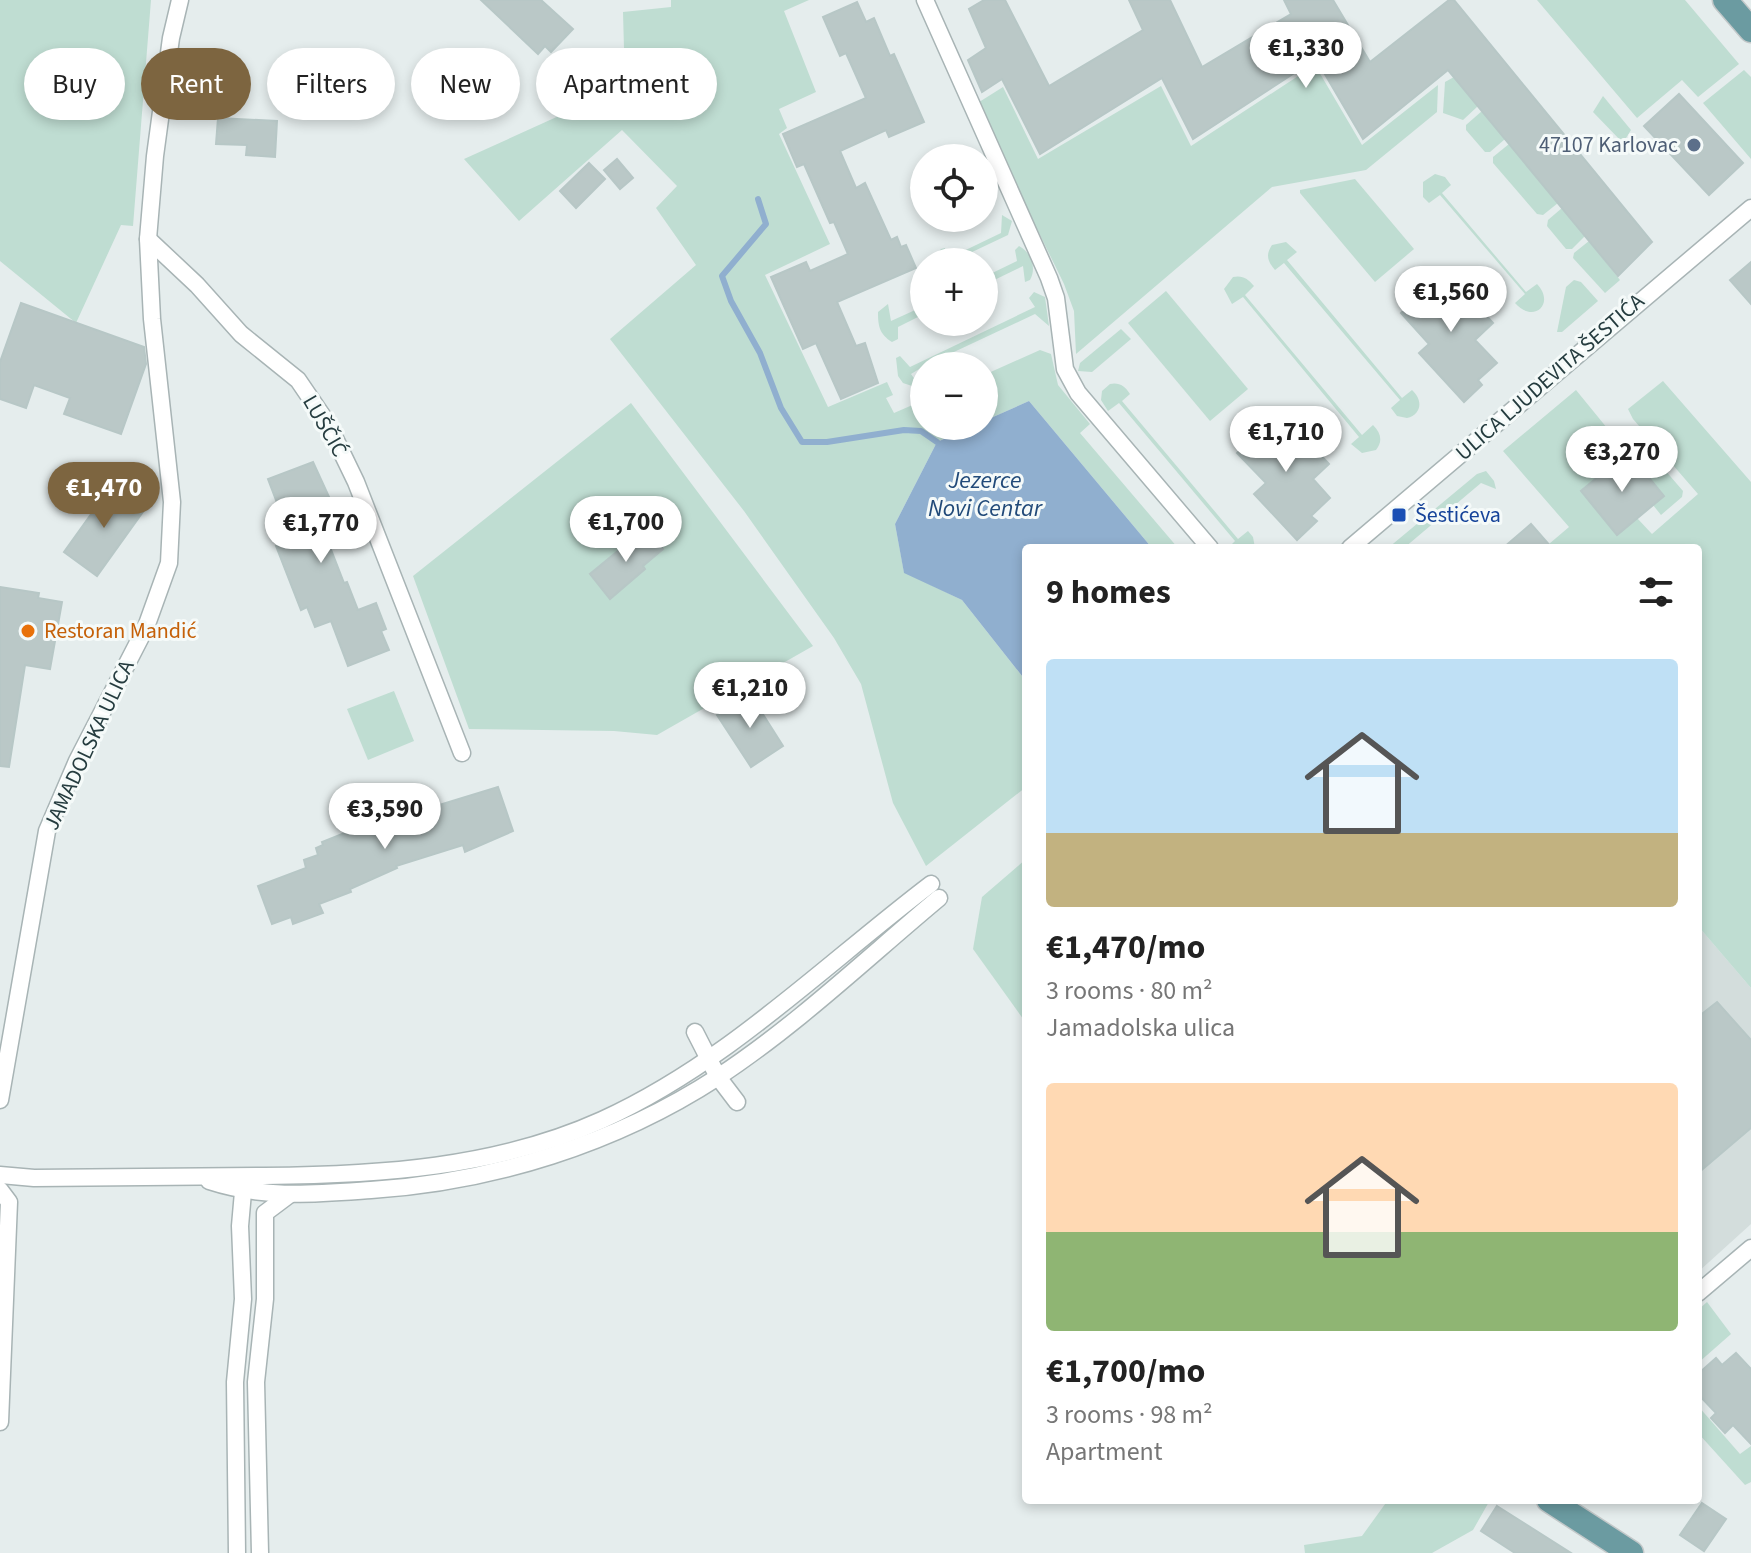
<!DOCTYPE html>
<meta charset="utf-8">
<style>
body{margin:0;font-family:"Source Sans 3",sans-serif;background:#f6f6f6;color:#222;height:100vh;display:flex;flex-direction:column;font-size:30px;white-space:nowrap}
*{box-sizing:border-box;margin:0}
p{font-size:26px;color:#767676}
.icon{flex:none;width:44px;height:44px;fill:none;stroke:currentColor;stroke-width:2;stroke-linecap:round;stroke-linejoin:round}
.map{position:relative;flex:1;overflow:hidden}
.side{position:absolute;left:1022px;top:544px;width:680px;height:960px;display:flex;flex-direction:column;background:#fff;border-radius:8px;box-shadow:0 4px 12px #0003}
.side>*{flex:none}
.banner{position:absolute;left:24px;top:48px;width:760px;height:72px;display:flex;gap:16px}
.controls{position:absolute;left:910px;top:144px;display:grid;gap:16px}
.controls a{display:grid;place-items:center;width:88px;height:88px;border-radius:50%;background:#fff;box-shadow:0 4px 12px #0003;font-size:40px}
.price{position:absolute;translate:-50% -68px;padding:0 18px;border-radius:28px;background:#fff;color:#222;font-size:26px;line-height:52px;filter:drop-shadow(0 2px 4px #0008)}
.price::after{content:'';position:absolute;left:50%;top:48px;width:24px;height:18px;margin-left:-12px;background:inherit;clip-path:polygon(0 0,100% 0,50% 100%)}
.price.on{background:#7d6540;color:#fff}
ul{padding:0;list-style:none}
li{display:grid;align-content:center;gap:16px;height:424px;padding:0 24px}
li span{display:grid;place-items:center;height:248px;border-radius:8px;color:#555}
li>.icon{margin-inline-start:auto}
span .icon{width:144px;height:144px;fill:#fffc;stroke-width:1}
li b{font-size:34px}
h2{display:flex;justify-content:space-between;align-items:center;height:96px;padding:0 24px;font-size:34px}
.tag{padding:0 28px;border-radius:36px;background:#fff;box-shadow:0 4px 12px #0003;font-size:28px;line-height:72px}
.tag.on{background:#7d6540;color:#fff}
.map>svg:first-child{display:block}
.built{fill:#d3dddc}
.green{fill:#bfddd2}
.water{fill:#90afcf}
.lines{fill:none;stroke-linecap:round;stroke-linejoin:round}
.stream{stroke:#90afcf;stroke-width:6}
.building{fill:#bac8c7;stroke:#b7c7c6;stroke-width:2}
.minor-casing{stroke:#a8b4b5;stroke-width:19}
.primary-casing{stroke:#c2c8c9;stroke-width:27}
.minor{stroke:#fff;stroke-width:16}
.primary{stroke:#6b9ba1;stroke-width:24}
.service-dot{fill:#5c6f8a;stroke:#f5faf9;stroke-width:3}
.transit-dot{fill:#1a4fb4;stroke:#f5faf9;stroke-width:3}
.food-dot{fill:#e8710a;stroke:#f5faf9;stroke-width:3}
.labels{text-anchor:middle;dominant-baseline:central;stroke-width:6;stroke-linejoin:round;paint-order:stroke}
.service-label{font-size:22px;fill:#4e5e75;stroke:#f5faf9;text-anchor:end}
.street-label{font-size:22px;fill:#253c3f;stroke:#f5faf9}
.transit-label{font-size:22px;fill:#164399;stroke:#f5faf9;text-anchor:start}
.food-label{font-size:22px;fill:#c56008;stroke:#f5faf9;text-anchor:start}
.water-label{font-size:24px;font-style:italic;fill:#214a79;stroke:#f5faf9}
</style>
<div class="map">
<svg width="1751" height="1553" viewBox="0 0 1751 1553">
<rect width="100%" height="100%" fill="#e5eded"/>
<path class="built" d="M1698,926l53,62v236l-53,48z"/>
<g class="green">
<path d="M0,0h151l-18,226 -12,-1 -45,98 -76,-62z"/>
<path d="M671,0h138l-25,11 32,81 -37,17 8,19 -8,6 51,110 -65,31 63,132 59,-25 6,13 -7,3 8,15 30,-13v26h49l-36,16 -42,82 9,48 58,28 64,81v106l-100,79 -33,-63 -32,-119 -27,-46 -90,-127 -134,-172 86,-74 -40,-57 21,-22 -55,-56 -103,91 -55,-62 161,-73 -2,-74 48,-5z"/>
<path d="M1537,0h148l54,64 -41,33 -16,-17 -45,38z"/>
<path d="M1315,65l47,80 76,-60 -1,27 -71,58 -94,17 -196,167 -2,-43 -10,-27 -88,-180 27,-17 35,72 123,-73 30,60z"/>
<path d="M1744,70l7,7v82l-48,-56z"/>
<path d="M1454,77l24,29 -15,14 -20,-7 2,-31z"/>
<path d="M1603,96l28,34 -8,13 -30,-31z"/>
<path d="M1482,111l23,28 -15,13h-5l-19,-22v-5z"/>
<path d="M1509,144l49,59 -15,12 -6,-1 -44,-51v-6z"/>
<path d="M1435,174l10,3 6,8 -9,8 84,99 11,-8c19,20 -4,40 -22,19l10,-9 -85,-99 -11,8 -6,-6v-15z"/>
<path d="M1355,179l59,70 -39,33 -75,-89v-3z"/>
<path d="M1562,208l23,28 -13,13h-6l-19,-23 1,-6z"/>
<path d="M1002,215l10,6 -4,14 -57,27h-12l-2,-8 4,-5 4,-1 2,11 54,-26z"/>
<path d="M1589,241l31,39 -15,13 -32,-35 1,-5z"/>
<path d="M1286,242l11,10 -10,8 115,138 10,-8c11,10 10,24 -5,28l-10,-2 -6,-8 9,-8 -116,-137 -9,7c-7,-8 -10,-15 -3,-25z"/>
<path d="M1019,246c12,6 18,22 11,34l-5,2 -2,-16 -39,19v-8l33,-16 -2,-11z"/>
<path d="M1233,277c10,-2 15,2 21,9l-9,9 117,140 11,-10c8,8 10,16 3,25l-14,3 -11,-9 8,-7 -116,-140 -11,7 -8,-15z"/>
<path d="M1574,280l7,2 17,19 -36,31h-5l9,-45z"/>
<path d="M1166,291l82,98 -38,32 -82,-98z"/>
<path d="M1034,292l11,5 4,29 -14,-12 -111,52 -13,8 7,10 -3,3 -12,-4 -5,-7 -2,-18 4,-2 10,11 125,-60 -6,-9z"/>
<path d="M888,304l3,17 33,-15v8l-26,13v12l-6,3c-13,-8 -14,-17 -14,-30z"/>
<path d="M1121,329l10,10 -39,33 -14,-1 2,-8z"/>
<path d="M1040,350l11,4 7,31 32,39 -10,9 98,115h-26l-123,-147 -45,20v-46z"/>
<path d="M1663,381l88,101v506l-53,-62v-378h-146l-3,-4 20,-17 -66,-76 73,-61 49,60 14,-10 44,51 -1,6 -21,18 -8,-10 11,-9 -37,-43 -46,38 56,27 15,16 46,-40 -65,-75 -5,-10z"/>
<path d="M1110,384c9,-2 15,2 20,10l-8,7 116,138 10,-8 5,6 2,11h-27l7,-7 -116,-138 -11,8 -7,-11 1,-9z"/>
<path d="M631,403l182,243 -156,89 -43,-4 -145,-2 -56,-153z"/>
<path d="M1486,471l8,10 2,8 -15,-6 -77,65h-16l89,-74z"/>
<path d="M394,691l20,50 -46,19 -21,-51z"/>
<path d="M1026,859v164l-53,-74 9,-52z"/>
<path d="M1707,1302l24,32 -33,29v-53z"/>
<path d="M1698,1406l42,48 11,-8v36l-6,3 -47,-52z"/>
<path d="M1388,1500h102l-17,30 -41,23h-127l-1,-8 58,-9z"/>
</g>
<path class="water" d="M1029,401l123,147h-126v133l-64,-81 -58,-27 -9,-49 42,-82 36,-16h11v-5z"/>
<g class="lines">
<path class="stream" d="M758,199l8,25 -44,52 9,25 29,52 21,55 21,34h25l77,-12 17,1 16,11"/>
</g>
<g class="building">
<path d="M481,0h60l32,29 -22,23 -6,-6 -7,8z"/>
<path d="M984,0h21l44,86 94,-56 -14,-30h41l32,67 89,-53 -7,-14h49l37,62 79,-62h5l198,242 -34,34 -170,-206 -85,69 -47,-80 -123,80 -31,-61 -122,76 -38,-75 -20,13 -14,-32 18,-12 -17,-39z"/>
<path d="M857,2l9,20 8,-4 16,38 4,-2 30,68 -35,15 -3,-7 -46,21 16,37 9,-5 26,57 6,-3 4,10 5,-2 10,23 -79,34 19,44 9,-3 13,40 -37,16 -25,-56 -13,6 -32,-72 35,-15 4,9 38,-17 -14,-32 -4,1 -26,-59 -7,3 -14,-33 83,-36 -20,-45 -6,3 -17,-39z"/>
<path d="M1679,94l64,69 -34,32 -65,-69z"/>
<path d="M218,118l59,3 -2,36 -29,-2 1,-10 -31,-1z"/>
<path d="M617,159l16,19 -13,11 -16,-19z"/>
<path d="M589,163l16,16 -29,29 -16,-17z"/>
<path d="M1751,262v42l-21,-24z"/>
<path d="M1449,275l44,48 -18,17 22,23 -19,17 4,5 -18,17 -45,-49 10,-9 -28,-31 11,-10 -8,-10 16,-15 11,13z"/>
<path d="M21,303l123,44 2,17 -25,70 -57,-20 6,-16 -36,-13 -8,23 -26,-9v-37z"/>
<path d="M1284,416l45,48 -16,15 17,19 -19,18 6,5 -20,19 -43,-46 12,-11 -29,-30 11,-10 -8,-9 15,-14 12,12z"/>
<path d="M1628,452l36,44 -47,39 -36,-44z"/>
<path d="M313,462l22,48 -11,4 12,31 -6,2 14,36 3,-1 11,28 18,-7 10,26 -5,2 8,19 -41,16 -17,-45 -16,6 -8,-20 -6,3 -25,-64 10,-3 -12,-32 5,-3 -11,-29z"/>
<path d="M112,485l33,24 -48,67 -33,-24z"/>
<path d="M1531,524l21,24h-49z"/>
<path d="M646,528l17,21 -20,17 2,3 -35,30 -20,-25z"/>
<path d="M0,587l39,6 -1,5 24,4 -12,67 -25,-4 -16,102 -9,-1z"/>
<path d="M750,694l33,52 -32,21 -34,-52z"/>
<path d="M498,787l15,44 -48,21 -2,-7 -67,21 1,2 -47,21 1,3 -32,12 4,9 -30,11 -2,-7 -19,7 -14,-38 48,-18 -2,-8 14,-5 -2,-7 7,-3 -1,-3 102,-41 1,3 9,-4 2,6z"/>
<path d="M1717,1002l34,38v88l-53,45v-156z"/>
<path d="M1736,1353l15,16v75l-18,-19 -8,8 -14,-15 5,-5 -18,-19v-20l18,-16 6,7z"/>
<path d="M1702,1503l24,16 -22,32 -24,-16z"/>
<path d="M1497,1506l74,47h-56l-34,-22z"/>
</g>
<g class="lines">
<g class="minor-casing">
<g id="minor">
<path d="M925,0l124,278 7,20 9,71 13,24 132,155"/>
<path d="M148,239l49,46 44,49 57,46 30,44 28,58 106,271"/>
<path d="M1350,548l401,-340"/>
<path d="M695,1032l23,45 19,25"/>
<path d="M0,1100l47,-269 30,-70 69,-134 23,-64 3,-61 -20,-183 -4,-80 7,-83 16,-118 9,-38"/>
<path d="M0,1175l34,3c76,-1 153,-2 230,-2 114,-1 232,-8 338,-56 125,-57 221,-154 329,-236"/>
<path d="M209,1181c55,18 105,13 162,9 122,-8 244,-46 347,-113 79,-52 149,-119 221,-179"/>
<path d="M0,1190l9,12 -9,220"/>
<path d="M1698,1293l53,-45"/>
<path d="M237,1553l-2,-171 8,-83 -3,-73 3,-34 7,-5"/>
<path d="M260,1553l-4,-171 9,-83v-86l24,-18"/>
</g>
</g>
<g class="primary-casing">
<g id="primary">
<path d="M1725,0l26,30"/>
<path d="M1549,1500l82,53"/>
</g>
</g>
<use href="#minor" class="minor"/>
<use href="#primary" class="primary"/>
</g>
<circle class="service-dot" cx="1694" cy="145" r="8"/>
<rect class="transit-dot" x="1391" y="507" width="16" height="16" rx="4"/>
<circle class="food-dot" cx="28" cy="631" r="8"/>
<g class="labels">
<g class="service-label">
<text x="1678" y="145">47107 Karlovac</text>
</g>
<g class="street-label">
<text transform="translate(1550 377) rotate(-41)">ULICA LJUDEVITA ŠESTIĆA</text>
<text transform="translate(325 426) rotate(60)">LUŠČIĆ</text>
<text transform="translate(89 745) rotate(-65)">JAMADOLSKA ULICA</text>
</g>
<g class="transit-label">
<text x="1415" y="515">Šestićeva</text>
</g>
<g class="food-label">
<text x="44" y="631">Restoran Mandić</text>
</g>
<g class="water-label">
<text x="985" y="480">Jezerce<tspan x="985" dy="28">Novi Centar</tspan></text>
</g>
</g>
</svg>
<div class="controls">
<a><svg class="icon" aria-label="locate" viewBox="0 0 24 24"><circle cx="12" cy="12" r="6"/><path d="M12 2v4M12 18v4M2 12h4M18 12h4"/></svg></a>
<a>+</a>
<a>−</a>
</div>
<b class="price" style="left:1306px;top:90px">€1,330</b>
<b class="price" style="left:1451px;top:334px">€1,560</b>
<b class="price" style="left:1286px;top:474px">€1,710</b>
<b class="price" style="left:1622px;top:494px">€3,270</b>
<b class="price on" style="left:104px;top:530px">€1,470</b>
<b class="price" style="left:626px;top:564px">€1,700</b>
<b class="price" style="left:321px;top:565px">€1,770</b>
<b class="price" style="left:750px;top:730px">€1,210</b>
<b class="price" style="left:385px;top:851px">€3,590</b>
<div class="banner">
<a class="tag">Buy</a>
<a class="tag on">Rent</a>
<a class="tag">Filters</a>
<a class="tag">New</a>
<a class="tag">Apartment</a>
</div>
<section class="side">
<h2>9 homes<svg class="icon" aria-label="filters" viewBox="0 0 24 24"><path d="M4 7h16M4 17h16"/><circle cx="9" cy="7" r="2"/><circle cx="15" cy="17" r="2"/></svg></h2>
<ul>
<li><span style="background:linear-gradient(#bfe0f5 70%,#c2b280 0)"><svg class="icon" aria-label="home" viewBox="0 0 24 24"><path d="M3 11l9-7 9 7M6 9v11h12V9"/></svg></span><div><b>€1,470/mo</b><p>3 rooms · 80 m²</p><p>Jamadolska ulica</p></div></li>
<li><span style="background:linear-gradient(#ffd9b3 60%,#8fb573 0)"><svg class="icon" aria-label="home" viewBox="0 0 24 24"><path d="M3 11l9-7 9 7M6 9v11h12V9"/></svg></span><div><b>€1,700/mo</b><p>3 rooms · 98 m²</p><p>Apartment</p></div></li>
</ul>
</section>
</div>
